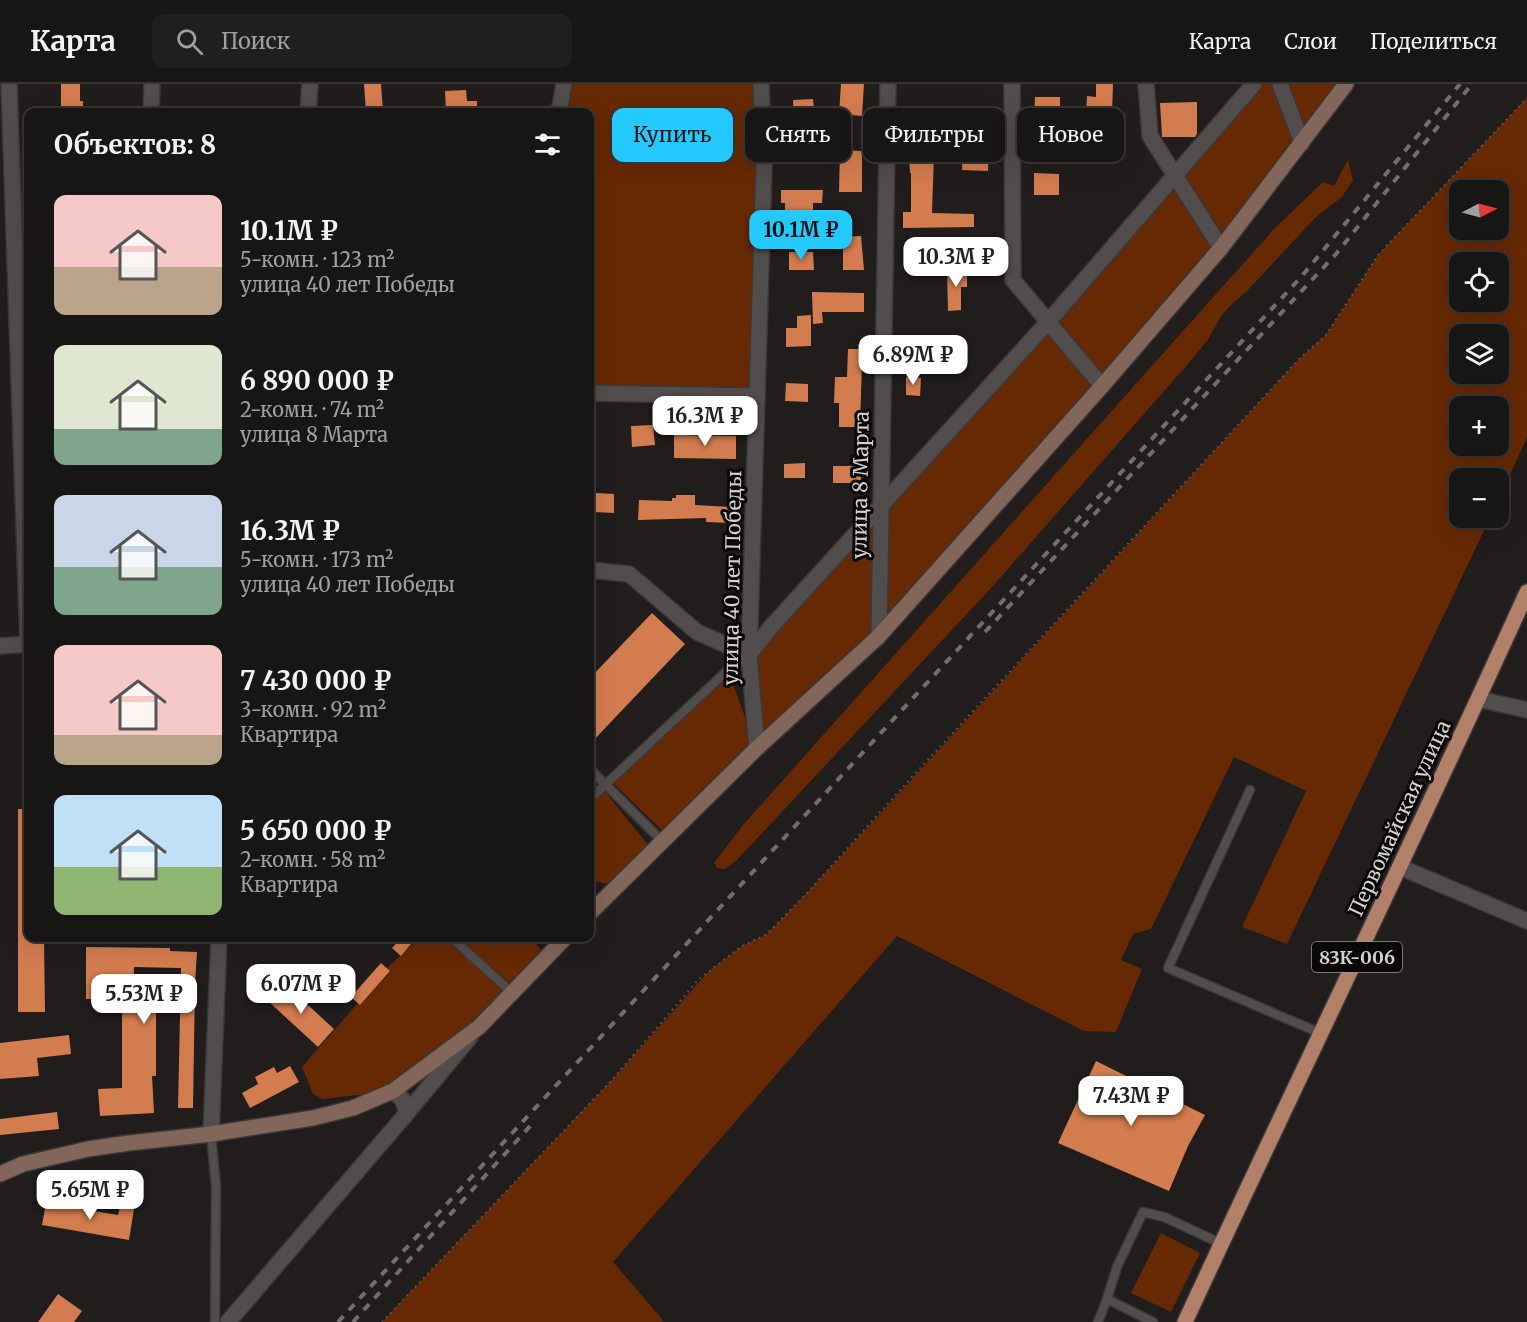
<!DOCTYPE html>
<html lang="ru">
<meta charset="utf-8">
<style>
body{margin:0;font-family:Merriweather,serif;background:#211f1e;color:#f1f3f6;height:100vh;display:flex;flex-direction:column;font-size:22px;white-space:nowrap}
*{box-sizing:border-box;margin:0}
p{font-size:20px;color:#9f9fa0}
.icon{flex:none;width:33px;height:33px;fill:none;stroke:currentColor;stroke-width:2;stroke-linecap:round;stroke-linejoin:round}
.map{position:relative;flex:1;overflow:hidden}
.panel{position:absolute;left:24px;top:24px;width:570px;height:834px;display:flex;flex-direction:column;background:#181615;border-radius:12px;box-shadow:0 6px 24px #0002,0 0 0 2px #363534}
.panel>*{flex:none}
.banner{position:absolute;left:612px;top:24px;width:570px;height:54px;display:flex;gap:12px}
.needle{width:39px;rotate:84deg}
.buttons{position:absolute;left:1449px;top:96px;display:grid;gap:12px}
.buttons a{display:grid;place-items:center;width:60px;height:60px;border-radius:12px;background:#181615;box-shadow:0 6px 24px #0002,0 0 0 2px #363534;font-size:30px}
.price{position:absolute;translate:-50% -51px;padding:0 14px;border-radius:12px;background:#fff;color:#222;font-size:20px;line-height:39px;filter:drop-shadow(0 2px 3px #0008)}
.price::after{content:'';position:absolute;left:50%;top:36px;width:18px;height:14px;margin-left:-9px;background:inherit;clip-path:polygon(0 0,100% 0,50% 100%)}
.price.on{background:#24c9fe;color:#111}
ul{padding:0;list-style:none}
li{display:flex;align-items:center;gap:18px;height:150px;padding:0 30px}
li span{display:grid;place-items:center;flex:none;width:168px;height:120px;border-radius:12px;color:#555}
li>.icon{margin-inline-start:auto}
span .icon{width:72px;height:72px;fill:#fffc;stroke-width:1}
li b{font-size:26px}
h2{display:flex;justify-content:space-between;align-items:center;height:72px;padding:0 30px;font-size:26px}
.pill{padding:0 21px;border-radius:12px;background:#181615;box-shadow:0 6px 24px #0002,0 0 0 2px #363534;font-size:21px;line-height:54px}
.pill.on{background:#24c9fe;color:#111}
header{display:flex;align-items:center;gap:36px;box-sizing:border-box;height:84px;padding:0 30px;background:#181615;border-bottom:2px solid #363534}
header strong{font-size:28px}
nav{display:flex;gap:33px;margin-inline-start:auto;font-size:21px}
.search{width:420px;height:54px;background:#211f1e;display:flex;align-items:center;gap:15px;box-sizing:border-box;padding:0 21px;border-radius:12px;color:#9f9fa0;font-size:22px}
.map>svg:first-child{display:block}
.green{fill:#662903;fill-rule:evenodd}
.building{fill:#d37c4f}
.lines{fill:none;stroke-linecap:round;stroke-linejoin:round}
.lane-casing{stroke:#3a3837;stroke-width:11}
.street-casing{stroke:#3a3837;stroke-width:18}
.secondary-casing{stroke:#3a3837;stroke-width:18}
.primary-casing{stroke:#3a3837;stroke-width:18}
.path{stroke:#5e5c5b;stroke-width:2;stroke-dasharray:1.5 4.5;stroke-linecap:butt}
.lane{stroke:#514d4c;stroke-width:8}
.street{stroke:#514d4c;stroke-width:15}
.secondary{stroke:#82665a;stroke-width:15}
.primary{stroke:#b28068;stroke-width:15}
.rail{stroke:#716f6e;stroke-width:4;stroke-dasharray:8 8;stroke-linecap:butt}
.labels{text-anchor:middle;dominant-baseline:central;stroke-width:6;stroke-linejoin:round;paint-order:stroke}
.shield{fill:#090807;stroke:#979594;stroke-width:1.5}
.shield-label{font-size:18px;font-weight:bold;fill:#d4d2d1}
.street-label{font-size:20px;fill:#d4d2d1;stroke:#090807}
</style>
<header>
<strong>Карта</strong>
<div class="search"><svg class="icon" aria-label="search" viewBox="0 0 24 24"><circle cx="10" cy="10" r="6"/><path d="M15 15l6 6"/></svg>Поиск</div>
<nav><a>Карта</a><a>Слои</a><a>Поделиться</a></nav>
</header>
<div class="map">
<svg width="1527" height="1238" viewBox="0 0 1527 1238">
<rect width="100%" height="100%" fill="#201d1c"/>
<g class="green">
<path d="M564,0h197l-4,312 -167,-3v-281h-31z"/>
<path d="M1254,0h92l-44,59 -423,493 -212,199 -57,-55 118,-110 27,75 -6,-90z"/>
<path d="M1527,14v339l-28,62 -1,-21h-38v40h30l-203,426 -45,-17 64,-136 -72,-34 -83,172 -18,5 -12,26 21,9 -26,63 -32,-1 -187,-95 -284,326 50,58 -1,2h-280l228,-240 98,-110 34,-26 25,-12 39,-40 493,-535 27,-24 52,-80zM1460,106h38v40h-38zM1460,178h38v40h-38zM1460,250h38v40h-38zM1460,322h38v40h-38z"/>
<path d="M1348,76l5,20 -11,17 -26,20 -70,75 -13,11 -12,13 -12,22 -15,19 -202,230 -256,274 -11,8 -8,-1 -3,-5 29,-38 464,-521 69,-77 47,-45 11,4z"/>
<path d="M602,704l50,62 -36,36 -22,-5 -4,-4v-78z"/>
<path d="M419,854h112l16,19 -68,70 -86,64 -70,8 -10,-5 -11,-27 56,-64 3,1 29,-32 -3,-4z"/>
<path d="M1161,1149l39,20 -29,59 -40,-19z"/>
</g>
<g class="building">
<path d="M61,0h19v17h3v11h-22z"/>
<path d="M364,0h17l2,28h-17z"/>
<path d="M841,0h23l-2,32 -23,-2z"/>
<path d="M1096,0h17l-1,31 -26,-1 1,-18 9,1z"/>
<path d="M466,6l1,11h10v11h-31l-1,-21z"/>
<path d="M1035,13h25v21h-26z"/>
<path d="M813,15l2,20 -21,1 -1,-20z"/>
<path d="M1197,18v32l-2,3h-33l-2,-34z"/>
<path d="M963,61l26,1 -1,25 -26,-1z"/>
<path d="M840,66l22,1v41h-23z"/>
<path d="M934,70l-2,59 42,1v13l-71,1v-16h8v-39h-1l-1,-18z"/>
<path d="M1034,89l25,1v21h-25z"/>
<path d="M781,106h42l-1,13h-9v25h-28v-25h-4z"/>
<path d="M861,152l3,34h-21v-33z"/>
<path d="M789,168h24l1,18h-25z"/>
<path d="M908,169h22v22l-22,-1z"/>
<path d="M947,186h20v17h-6v23l-13,1z"/>
<path d="M812,208l52,1v19h-42l1,11 -10,1z"/>
<path d="M811,231v31l-25,1v-19h11v-12z"/>
<path d="M848,265h19v12h-5l-2,66h-21v-24h-5l1,-26h12z"/>
<path d="M906,293l15,1 -1,18 -14,-1z"/>
<path d="M786,299l22,1v18l-23,-1z"/>
<path d="M653,341l2,20 -23,2 -1,-21z"/>
<path d="M674,351l62,1v23l-62,-1z"/>
<path d="M805,379v15h-21v-14z"/>
<rect x="833" y="382" width="28" height="17"/>
<path d="M595,409l19,1v19l-20,-1z"/>
<path d="M676,411h19v10l36,2 -1,16 -24,-1v-4l-68,2 1,-20 33,1v-3h4z"/>
<path d="M652,529l33,31 -95,100v-66z"/>
<path d="M18,725h10v129h16l1,74h-27z"/>
<path d="M401,854l10,6 -10,12 -9,-8z"/>
<path d="M86,863l84,1v3l27,1 -2,31 -2,125h-15l3,-140 -47,-1 -1,39 23,1v69h-4l2,37 -54,3 -2,-27 24,-1v-104h-23v15h-13z"/>
<path d="M381,879l9,8 -30,34 -9,-8z"/>
<path d="M284,899l50,46 -16,18 -50,-46z"/>
<path d="M69,951l2,19 -34,4 2,18 -39,3v-36z"/>
<path d="M1096,977l109,54 -17,31 -19,45 -111,-48z"/>
<path d="M290,982l9,16 -49,26 -8,-15 16,-9 -3,-7 19,-10 3,6z"/>
<path d="M57,1028l2,17 -59,6v-16z"/>
<path d="M46,1119l72,12 2,-9 14,3 -5,31 -87,-15z"/>
<path d="M58,1210l24,17 -8,11h-36z"/>
</g>
<g class="lines">
<g class="lane-casing">
<g id="lane">
<path d="M590,685l72,72"/>
<path d="M1250,706l-82,178 152,65"/>
<path d="M590,715l138,-129 21,-15"/>
<path d="M452,854l60,55"/>
<path d="M211,1050l5,53 -1,135"/>
<path d="M1107,1215l10,-32 26,-55 21,5 58,27"/>
<path d="M1098,1238l9,-23 46,23"/>
</g>
</g>
<g class="street-casing">
<g id="street">
<path d="M9,0l19,560"/>
<path d="M1012,0l1,196 89,106"/>
<path d="M1146,0l4,52 71,112"/>
<path d="M1280,0l22,59"/>
<path d="M151,28l1,-28"/>
<path d="M308,28l2,-28"/>
<path d="M559,28l5,-28"/>
<path d="M590,309l167,3"/>
<path d="M590,486l39,4 68,58 52,23 22,-28 277,-305 206,-238"/>
<path d="M879,552l9,-552"/>
<path d="M0,562l28,-2"/>
<path d="M1478,615l49,11"/>
<path d="M757,664l-8,-93 15,-488 -3,-83"/>
<path d="M1400,783l127,54"/>
<path d="M407,1029l63,-76"/>
<path d="M211,1050l8,-196"/>
<path d="M228,1238l179,-209 -4,-13 -10,-9"/>
</g>
</g>
<g class="secondary-casing">
<g id="secondary">
<path d="M590,829l167,-165 122,-112 223,-250 119,-138 125,-164"/>
<path d="M0,1090l23,-10 65,-15 41,-6 82,-9 102,-16 40,-10 40,-17 86,-64 86,-89"/>
</g>
</g>
<g class="primary-casing">
<path id="primary" d="M1185,1238c113,-244 231,-485 342,-730"/>
</g>
<path class="path" d="M382,1238l228,-240 89,-103 43,-33 25,-12 39,-40 106,-117 387,-418 27,-24 52,-80 149,-157"/>
<use href="#lane" class="lane"/>
<use href="#street" class="street"/>
<use href="#secondary" class="secondary"/>
<use href="#primary" class="primary"/>
<g class="rail">
<path d="M985,548l351,-378 136,-170"/>
<path d="M338,1238l964,-1046 158,-192"/>
<path d="M353,1238l179,-198"/>
</g>
</g>
<g class="labels">
<rect class="shield" x="1312" y="858" width="90" height="30" rx="4.5"/>
<g class="shield-label">
<text x="1357" y="873">83К-006</text>
</g>
<g class="street-label">
<text transform="translate(860 401) rotate(-89)">улица 8 Марта</text>
<text transform="translate(732 494) rotate(-89)">улица 40 лет Победы</text>
<text transform="translate(1399 734) rotate(-65)">Первомайская улица</text>
</g>
</g>
</svg>
<div class="buttons">
<a><svg class="needle" viewBox="-14 -14 28 28"><path d="M0-13l5 13h-10z" fill="#e53935"/><path d="M0 13l5-13h-10z" fill="#9f9fa0"/></svg></a>
<a><svg class="icon" aria-label="locate" viewBox="0 0 24 24"><circle cx="12" cy="12" r="6"/><path d="M12 2v4M12 18v4M2 12h4M18 12h4"/></svg></a>
<a><svg class="icon" aria-label="layers" viewBox="0 0 24 24"><path d="M12 4l9 5-9 5-9-5zM3 14l9 5 9-5"/></svg></a>
<a>+</a>
<a>−</a>
</div>
<b class="price on" style="left:801px;top:177px">10.1M ₽</b>
<b class="price" style="left:956px;top:204px">10.3M ₽</b>
<b class="price" style="left:913px;top:302px">6.89M ₽</b>
<b class="price" style="left:705px;top:363px">16.3M ₽</b>
<b class="price" style="left:301px;top:931px">6.07M ₽</b>
<b class="price" style="left:144px;top:941px">5.53M ₽</b>
<b class="price" style="left:1131px;top:1043px">7.43M ₽</b>
<b class="price" style="left:90px;top:1137px">5.65M ₽</b>
<div class="banner">
<a class="pill on">Купить</a>
<a class="pill">Снять</a>
<a class="pill">Фильтры</a>
<a class="pill">Новое</a>
</div>
<section class="panel">
<h2>Объектов: 8<svg class="icon" aria-label="filters" viewBox="0 0 24 24"><path d="M4 7h16M4 17h16"/><circle cx="9" cy="7" r="2"/><circle cx="15" cy="17" r="2"/></svg></h2>
<ul>
<li><span style="background:linear-gradient(#f6c9c9 60%,#b9a48a 0)"><svg class="icon" aria-label="home" viewBox="0 0 24 24"><path d="M3 11l9-7 9 7M6 9v11h12V9"/></svg></span><div><b>10.1M ₽</b><p>5-комн. · 123 m²</p><p>улица 40 лет Победы</p></div></li>
<li><span style="background:linear-gradient(#dfe7d0 70%,#7fa58c 0)"><svg class="icon" aria-label="home" viewBox="0 0 24 24"><path d="M3 11l9-7 9 7M6 9v11h12V9"/></svg></span><div><b>6 890 000 ₽</b><p>2-комн. · 74 m²</p><p>улица 8 Марта</p></div></li>
<li><span style="background:linear-gradient(#c9d6e8 60%,#7fa58c 0)"><svg class="icon" aria-label="home" viewBox="0 0 24 24"><path d="M3 11l9-7 9 7M6 9v11h12V9"/></svg></span><div><b>16.3M ₽</b><p>5-комн. · 173 m²</p><p>улица 40 лет Победы</p></div></li>
<li><span style="background:linear-gradient(#f6c9c9 75%,#b9a48a 0)"><svg class="icon" aria-label="home" viewBox="0 0 24 24"><path d="M3 11l9-7 9 7M6 9v11h12V9"/></svg></span><div><b>7 430 000 ₽</b><p>3-комн. · 92 m²</p><p>Квартира</p></div></li>
<li><span style="background:linear-gradient(#bfe0f5 60%,#8fb573 0)"><svg class="icon" aria-label="home" viewBox="0 0 24 24"><path d="M3 11l9-7 9 7M6 9v11h12V9"/></svg></span><div><b>5 650 000 ₽</b><p>2-комн. · 58 m²</p><p>Квартира</p></div></li>
</ul>
</section>
</div>
